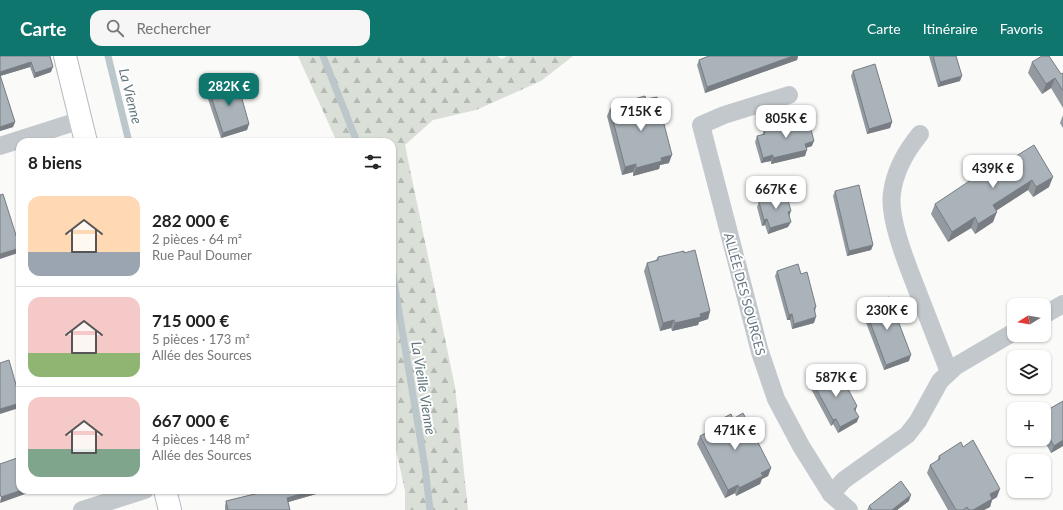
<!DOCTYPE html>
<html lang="fr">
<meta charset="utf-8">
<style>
body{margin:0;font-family:Lato,sans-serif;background:#f6f6f6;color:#222;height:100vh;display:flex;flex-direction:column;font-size:15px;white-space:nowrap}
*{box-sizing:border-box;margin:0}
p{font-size:13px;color:#767676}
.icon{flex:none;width:22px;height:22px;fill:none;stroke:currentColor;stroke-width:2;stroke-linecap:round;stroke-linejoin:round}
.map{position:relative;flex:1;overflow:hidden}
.side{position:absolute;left:16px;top:82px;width:380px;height:356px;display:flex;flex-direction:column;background:#fff;border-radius:12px;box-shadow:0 1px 3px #0004}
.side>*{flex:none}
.needle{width:26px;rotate:259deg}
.buttons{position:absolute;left:1007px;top:242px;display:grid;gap:8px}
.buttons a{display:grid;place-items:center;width:44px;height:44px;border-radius:8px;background:#fff;box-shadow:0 1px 3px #0004;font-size:20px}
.price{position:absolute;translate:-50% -34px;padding:0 9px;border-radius:8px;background:#fff;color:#222;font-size:13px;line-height:26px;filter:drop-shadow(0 1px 2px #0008)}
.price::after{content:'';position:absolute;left:50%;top:24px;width:12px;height:9px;margin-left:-6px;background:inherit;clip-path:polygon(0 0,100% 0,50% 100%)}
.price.active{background:#0f766e;color:#fff}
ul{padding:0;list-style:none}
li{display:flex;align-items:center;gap:12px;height:100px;padding:0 12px}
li+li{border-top:1px solid #e0e0e0}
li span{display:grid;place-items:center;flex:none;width:112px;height:80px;border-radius:12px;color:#555}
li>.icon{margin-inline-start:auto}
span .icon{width:48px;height:48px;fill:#fffc;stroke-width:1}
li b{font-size:17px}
h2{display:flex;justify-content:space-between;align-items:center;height:48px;padding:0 12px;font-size:17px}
header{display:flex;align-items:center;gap:24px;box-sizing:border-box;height:56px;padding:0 20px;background:#0f766e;color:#fff}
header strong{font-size:19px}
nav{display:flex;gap:22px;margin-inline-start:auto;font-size:14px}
.search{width:280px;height:36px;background:#f6f6f6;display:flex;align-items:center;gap:10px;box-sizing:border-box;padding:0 14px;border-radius:12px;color:#767676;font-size:15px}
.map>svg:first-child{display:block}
.forest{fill:url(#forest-firs)}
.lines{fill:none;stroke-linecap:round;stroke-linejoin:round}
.stream{stroke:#bbc7cb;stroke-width:7}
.secondary-casing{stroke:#b3babf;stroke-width:24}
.street{stroke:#c3c8cc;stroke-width:18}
.secondary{stroke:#fff;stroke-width:22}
.wall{fill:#929a9f}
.shaded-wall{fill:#777d82}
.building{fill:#aab3b9;stroke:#777d82}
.labels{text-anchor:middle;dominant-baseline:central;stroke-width:4;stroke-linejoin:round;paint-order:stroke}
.street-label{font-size:13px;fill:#657683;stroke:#fff}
.water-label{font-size:14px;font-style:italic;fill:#60757c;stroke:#fff}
</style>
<header>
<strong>Carte</strong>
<div class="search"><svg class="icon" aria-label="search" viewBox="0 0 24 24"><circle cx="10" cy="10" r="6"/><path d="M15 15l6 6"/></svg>Rechercher</div>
<nav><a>Carte</a><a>Itinéraire</a><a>Favoris</a></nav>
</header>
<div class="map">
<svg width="1063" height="454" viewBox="0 0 1063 454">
<defs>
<pattern id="forest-firs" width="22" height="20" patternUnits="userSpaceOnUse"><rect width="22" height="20" fill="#dadfd7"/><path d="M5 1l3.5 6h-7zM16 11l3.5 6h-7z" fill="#b4b9b4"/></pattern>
</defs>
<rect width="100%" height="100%" fill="#fafaf8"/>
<path class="forest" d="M298,0h199l5,3 5,-3h66l-32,25 -65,29 -43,10 -28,25 50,242 13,123h-63v-19l-13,-60v-289h-55z"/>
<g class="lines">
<g class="stream">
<path d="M108,0l21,86"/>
<path d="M323,0l34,86"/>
<path d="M392,214l33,197 5,43"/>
</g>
<g class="secondary-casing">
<g id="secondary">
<path d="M65,0l21,86"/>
<path d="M165,434l5,20"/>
</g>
</g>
<g class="street">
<path d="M789,39l-65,20 -23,10 59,227 16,47 25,47 30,48 18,16"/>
<path d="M920,78c-14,17 -25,36 -28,59 -4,27 17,76 27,102 10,26 20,51 30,77"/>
<path d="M0,90l81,-26"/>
<path d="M1044,259l19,-11"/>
<path d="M831,438l13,-14 63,-45 11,-14 22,-40 16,-15 58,-34"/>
<path d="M82,454l63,-20"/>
</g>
<use href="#secondary" class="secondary"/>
</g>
<g class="wall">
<path d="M0,0h50l1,16 -17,6 -4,-11 -30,9 15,46 -2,5 -13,4z"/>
<path d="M709,0h89l-1,4 -92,33 -8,-28 2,-5z"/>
<path d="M929,0h27l4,25 -22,6z"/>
<path d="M1032,6l29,12 2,-1v35l-12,-20 -9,6 -14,-21z"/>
<path d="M853,15l39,51 -2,6 -23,6 -16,-58z"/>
<path d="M209,34l40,34 -2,6 -26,8 -14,-42z"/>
<path d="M646,43l23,64 -9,2 -1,4 -26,7v-4l-11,3 -15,-59 3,-7 9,-3 1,-3z"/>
<path d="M1063,59v13l-3,-5z"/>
<path d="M764,75l48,15 -6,2 -1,8 -34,8v-3l-10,2 -6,-21 2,-6 5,-1z"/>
<path d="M1000,110l49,21 -16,10 -5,-7 -32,21 -3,11 -18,12 -4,-6 -23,14 -17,-28 4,-10z"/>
<path d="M835,135l38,54 -2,5 -24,6 -14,-60z"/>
<path d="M759,146l30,14 -1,11 -20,7 -3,-9 -3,1 -5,-19z"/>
<path d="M684,197l26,58 -2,8 -9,3 -1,3 -26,6 -1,-3 -11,3 -16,-60 3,-8 9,-3 2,-3z"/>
<path d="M777,215l24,3 15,33 -1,5 -1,11 -22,6 -2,-9h-3l-12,-44z"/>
<path d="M864,250l45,55 -25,9 -22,-58z"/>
<path d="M835,323l22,27 -2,5 2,11 -19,11 -5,-9 -2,2 -21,-39 2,-6z"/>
<path d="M1063,345v45l-12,7 -8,-14h1v-27z"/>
<path d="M733,363l38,49 -3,8 -6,3 -2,5 -24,12 -1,-3 -10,5 -28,-54 3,-8 5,-3 3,-7z"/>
<path d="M963,391l34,50 -5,3 -2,7 -6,3h-36l-21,-37 3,-8 7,-4 2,-5z"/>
<path d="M268,434h56l-1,2 -35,10 2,8h-65v-4l1,-5 42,-10z"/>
<path d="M909,445l-12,9h-30l2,-4z"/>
</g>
<g class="shaded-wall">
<path d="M793,0h5l-1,4 -92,33 2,-6z"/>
<path d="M31,6l-1,5 -30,9v-4z"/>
<path d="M53,11l-2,5 -17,6 1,-5z"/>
<path d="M962,20l-2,5 -22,6 2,-5z"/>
<path d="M1055,22l-4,10 -9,6 4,-10z"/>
<path d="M15,66l-2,5 -13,4v-4z"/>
<path d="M892,66l-2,6 -23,6 2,-5z"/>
<path d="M249,68l-2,6 -26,8 2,-5z"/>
<path d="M814,85l-2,5 -9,3 2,-5z"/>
<path d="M807,94l-2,6 -34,8 2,-6z"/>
<path d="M672,99l-3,8 -9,2 -1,4 -26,7 3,-8 25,-10z"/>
<path d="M773,99l-2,6 -10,2 2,-5z"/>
<path d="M636,108l-3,8 -11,3 3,-8z"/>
<path d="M1053,121l-4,10 -16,10 3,-10z"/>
<path d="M1032,124l-4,10 -39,25 4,-10z"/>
<path d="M791,155l-2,6 -1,-5z"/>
<path d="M997,156l-4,10 -18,12 3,-10z"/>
<path d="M975,161l-4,11 -23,14 4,-10z"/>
<path d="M767,163l-2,6 -3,1 2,-6z"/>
<path d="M791,166l-3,5 -20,7 2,-6z"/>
<path d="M873,189l-2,5 -24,6 2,-5z"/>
<path d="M20,192l-2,5 -18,6v-5z"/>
<path d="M710,255l-2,8 -9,3 -1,3 -26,6 3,-8z"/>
<path d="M792,258l-2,6h-3l2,-5z"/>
<path d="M816,261l-2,6 -22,6 2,-5z"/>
<path d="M674,264l-3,8 -11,3 3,-8z"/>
<path d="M911,299l-2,6 -25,9 2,-5z"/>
<path d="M20,347l-1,5 -19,6v-5z"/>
<path d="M857,350l-2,6 -1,-3z"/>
<path d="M859,361l-2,5 -19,11 2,-6z"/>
<path d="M836,363l-3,5 -2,2 2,-6z"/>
<path d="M1063,384v6l-12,7 3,-7z"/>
<path d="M771,412l-3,8 -6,3 -2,5 -24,12 3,-8 22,-15z"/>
<path d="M738,429l-3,8 -10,5 3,-8z"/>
<path d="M1000,433l-3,8 -5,3 -2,7 -6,3h-11l17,-16z"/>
<path d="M22,434h8l-2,3 -28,10 1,-6z"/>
<path d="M315,434h9l-1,2 -38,11 2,-5z"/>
<path d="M911,439l-2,6 -12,9h-5z"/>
</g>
<g class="building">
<path d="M0,0h50l3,11 -18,6 -4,-11 -31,10z"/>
<path d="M709,0h84l-86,31 -8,-27z"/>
<path d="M933,0h23l6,20 -22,6z"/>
<path d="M1042,0h7l12,18 2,-1v18l-8,-13 -9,6 -14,-22z"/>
<path d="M875,8l17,58 -23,7 -16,-58z"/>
<path d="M0,19l15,47 -15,5z"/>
<path d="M237,25l12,43 -26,9 -14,-43z"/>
<path d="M645,40l1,3 11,-2 15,58 -11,3 1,3 -26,7v-4l-11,3 -15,-58 11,-3 -1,-3z"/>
<path d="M808,62l6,23 -9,3 2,6 -34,8v-3l-10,3 -6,-22 8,-2 -1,-3z"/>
<path d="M1034,89l19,32 -17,10 -4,-7 -39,25 4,7 -19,12 -3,-7 -23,15 -17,-28 63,-42 2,4z"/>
<path d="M859,129l14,60 -24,6 -14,-60z"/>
<path d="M786,137l5,18 -3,1 3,10 -21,6 -3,-9 -3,1 -5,-18z"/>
<path d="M3,138l17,54 -20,6v-59z"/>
<path d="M695,194l15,61 -10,3 1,3 -26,6 -1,-3 -11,3 -16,-60 11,-3v-3l26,-6v2z"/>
<path d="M798,208l3,10 6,-2 9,35 -2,1 2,9 -22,7 -2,-10 -3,1 -12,-44z"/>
<path d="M889,241l22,58 -25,10 -22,-59z"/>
<path d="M9,304l11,39v4l-20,6v-46z"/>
<path d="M830,314l5,9 6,-3 16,30 -3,3 5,8 -19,10 -4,-8 -3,1 -21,-39z"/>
<path d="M1063,345v39l-9,6 -10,-18v-16z"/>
<path d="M743,357l28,55 -10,5 2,3 -24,12 -1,-3 -10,5 -28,-54 10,-5 -2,-5 23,-12 2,5z"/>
<path d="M973,384l27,49 -10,5 2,5 -19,11h-4l-2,-3 -4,3h-7l-26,-45 10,-6 -1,-3 22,-14 2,5z"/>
<path d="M20,401v33h2l-21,7 -1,-4v-29z"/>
<path d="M901,425l10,14 -19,15h-20l-3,-4z"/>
<path d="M271,434h44l-28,8 3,12h-62l-2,-9z"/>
</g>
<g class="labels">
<g class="street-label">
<text transform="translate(745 238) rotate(75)">ALLÉE DES SOURCES</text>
</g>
<g class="water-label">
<text transform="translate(131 40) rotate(76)">La Vienne</text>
<text transform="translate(424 332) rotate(81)">La Vieille Vienne</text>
</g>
</g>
</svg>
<div class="buttons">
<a><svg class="needle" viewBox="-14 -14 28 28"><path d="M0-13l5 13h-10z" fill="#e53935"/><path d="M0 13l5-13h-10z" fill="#767676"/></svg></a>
<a><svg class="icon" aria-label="layers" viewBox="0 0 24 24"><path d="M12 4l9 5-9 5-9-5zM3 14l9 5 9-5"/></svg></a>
<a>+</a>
<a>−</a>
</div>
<b class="price active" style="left:229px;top:51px">282K €</b>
<b class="price" style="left:641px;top:76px">715K €</b>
<b class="price" style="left:786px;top:83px">805K €</b>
<b class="price" style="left:993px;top:133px">439K €</b>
<b class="price" style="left:776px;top:154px">667K €</b>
<b class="price" style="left:887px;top:275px">230K €</b>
<b class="price" style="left:836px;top:342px">587K €</b>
<b class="price" style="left:735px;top:395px">471K €</b>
<section class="side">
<h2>8 biens<svg class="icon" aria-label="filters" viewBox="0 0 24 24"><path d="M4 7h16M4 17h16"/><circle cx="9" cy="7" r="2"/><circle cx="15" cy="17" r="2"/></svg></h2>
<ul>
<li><span style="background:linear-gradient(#ffd9b3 70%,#9aa5b1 0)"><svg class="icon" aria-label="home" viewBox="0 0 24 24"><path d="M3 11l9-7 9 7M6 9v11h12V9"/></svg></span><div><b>282 000 €</b><p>2 pièces · 64 m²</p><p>Rue Paul Doumer</p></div></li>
<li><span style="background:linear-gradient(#f6c9c9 70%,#8fb573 0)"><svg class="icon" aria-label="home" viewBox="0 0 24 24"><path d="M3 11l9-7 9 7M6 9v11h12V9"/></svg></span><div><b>715 000 €</b><p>5 pièces · 173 m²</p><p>Allée des Sources</p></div></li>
<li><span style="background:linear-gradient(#f6c9c9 65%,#7fa58c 0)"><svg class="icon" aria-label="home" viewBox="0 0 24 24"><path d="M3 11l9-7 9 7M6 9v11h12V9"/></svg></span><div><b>667 000 €</b><p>4 pièces · 148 m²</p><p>Allée des Sources</p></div></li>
</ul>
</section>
</div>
